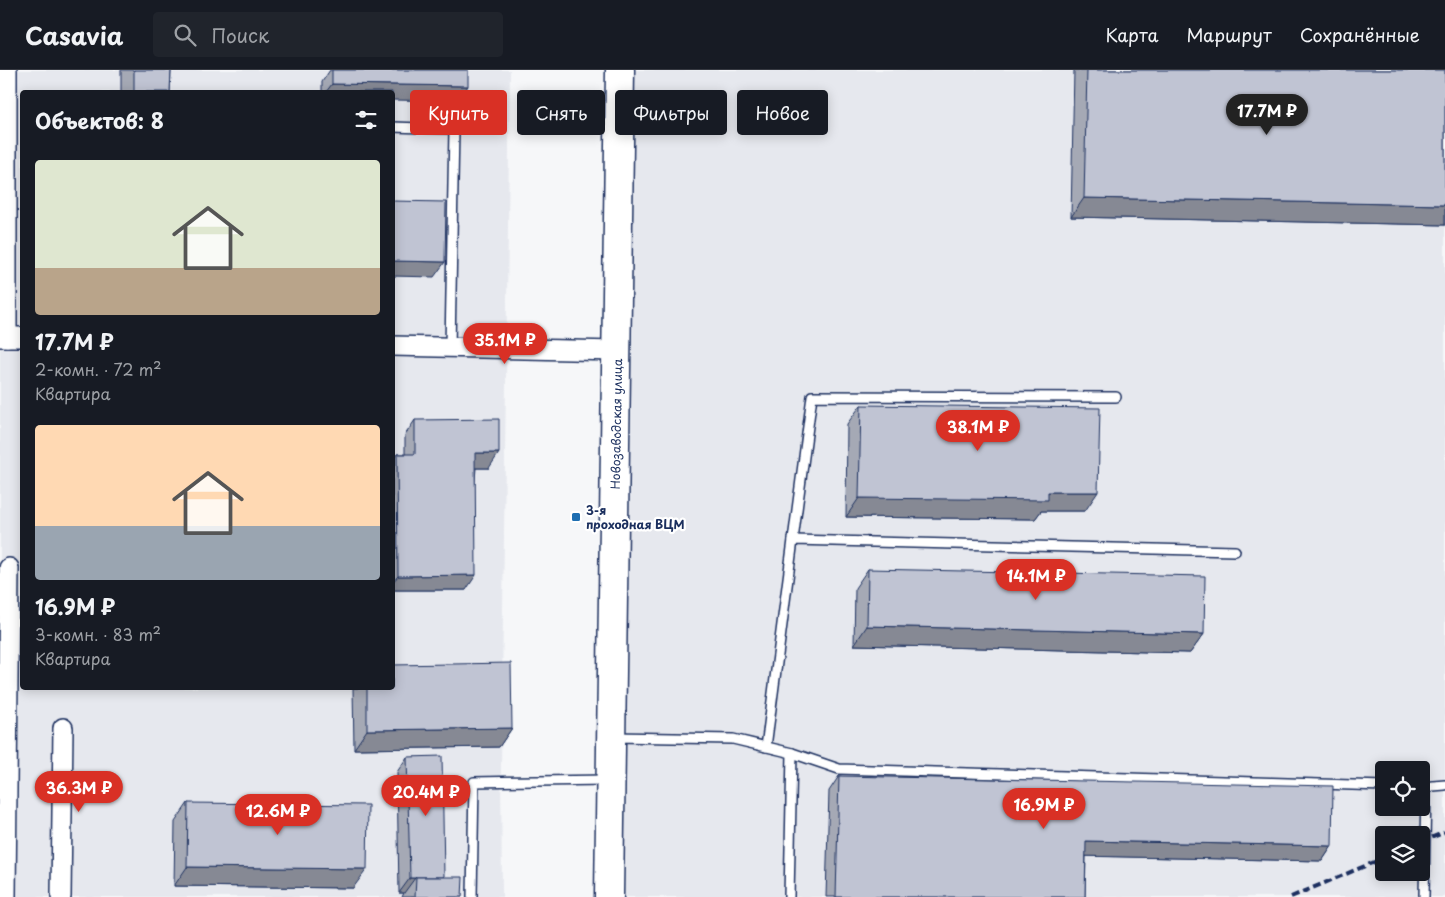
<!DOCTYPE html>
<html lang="ru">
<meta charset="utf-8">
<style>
body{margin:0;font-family:"Playpen Sans",sans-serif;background:#20242c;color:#f1f3f6;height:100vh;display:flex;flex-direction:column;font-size:19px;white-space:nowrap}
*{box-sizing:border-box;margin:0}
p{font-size:16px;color:#9ea1a6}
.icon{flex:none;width:28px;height:28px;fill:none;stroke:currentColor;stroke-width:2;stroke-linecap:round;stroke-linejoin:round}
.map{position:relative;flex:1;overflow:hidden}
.panel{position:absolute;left:20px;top:20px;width:375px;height:600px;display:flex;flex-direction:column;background:#171b24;border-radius:5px;box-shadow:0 2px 12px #0003}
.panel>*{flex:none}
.top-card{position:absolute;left:410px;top:20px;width:475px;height:45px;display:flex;gap:10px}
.tools{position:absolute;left:1375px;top:691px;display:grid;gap:10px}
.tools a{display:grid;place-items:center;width:55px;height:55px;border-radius:5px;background:#171b24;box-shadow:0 2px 12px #0003;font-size:25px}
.price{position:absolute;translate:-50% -42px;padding:0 11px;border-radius:18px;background:#d93025;color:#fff;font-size:16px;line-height:32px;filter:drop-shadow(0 1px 2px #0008)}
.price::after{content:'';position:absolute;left:50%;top:30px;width:15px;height:11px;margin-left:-8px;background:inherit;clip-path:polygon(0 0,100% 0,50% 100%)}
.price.current{background:#222;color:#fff}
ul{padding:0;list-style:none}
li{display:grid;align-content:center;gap:10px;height:265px;padding:0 15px}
li span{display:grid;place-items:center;height:155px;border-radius:5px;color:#555}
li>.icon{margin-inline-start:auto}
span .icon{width:90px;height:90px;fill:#fffc;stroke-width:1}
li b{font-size:21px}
h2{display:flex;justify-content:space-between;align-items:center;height:60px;padding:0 15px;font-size:21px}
.pill{padding:0 18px;border-radius:5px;background:#171b24;box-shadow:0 2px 12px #0003;font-size:18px;line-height:45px}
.pill.current{background:#d93025;color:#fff}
header{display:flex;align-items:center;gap:30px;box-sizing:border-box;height:70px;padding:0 25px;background:#171b24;border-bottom:1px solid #363941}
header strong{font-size:24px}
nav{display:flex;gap:28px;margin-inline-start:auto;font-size:18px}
.search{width:350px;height:45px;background:#20242c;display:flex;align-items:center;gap:12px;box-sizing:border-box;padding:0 18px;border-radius:5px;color:#9ea1a6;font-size:19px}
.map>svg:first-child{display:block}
.built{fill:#e6e8ee;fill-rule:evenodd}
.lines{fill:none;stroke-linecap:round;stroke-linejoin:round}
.service-casing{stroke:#1b2f5e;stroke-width:12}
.minor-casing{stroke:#1b2f5e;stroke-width:22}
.primary-casing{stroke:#1b2f5e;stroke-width:31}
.service{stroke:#fff;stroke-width:9}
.minor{stroke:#fff;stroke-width:19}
.primary{stroke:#fff;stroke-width:28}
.rail{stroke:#1b2f5e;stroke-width:4;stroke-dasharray:8 4;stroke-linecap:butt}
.wall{fill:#a5a9b5;stroke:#1b2f5e}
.shaded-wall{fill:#868994;stroke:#1b2f5e}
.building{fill:#c0c4d3;stroke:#1b2f5e}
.poi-dot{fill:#1f6fb2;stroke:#fff;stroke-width:2}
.labels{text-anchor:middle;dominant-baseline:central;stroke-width:4.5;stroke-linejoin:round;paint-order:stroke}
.street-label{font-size:12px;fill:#1b2f5e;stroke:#fff}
.poi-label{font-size:12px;font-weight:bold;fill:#1b2f5e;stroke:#fff;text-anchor:start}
</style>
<header>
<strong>Casavia</strong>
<div class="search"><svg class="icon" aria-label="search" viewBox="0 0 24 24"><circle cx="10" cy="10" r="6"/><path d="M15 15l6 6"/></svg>Поиск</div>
<nav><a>Карта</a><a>Маршрут</a><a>Сохранённые</a></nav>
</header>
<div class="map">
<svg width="1445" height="827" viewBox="0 0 1445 827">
<rect width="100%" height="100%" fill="#f6f7f9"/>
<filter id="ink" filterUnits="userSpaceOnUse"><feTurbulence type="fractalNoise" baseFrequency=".02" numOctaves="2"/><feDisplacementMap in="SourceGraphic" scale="10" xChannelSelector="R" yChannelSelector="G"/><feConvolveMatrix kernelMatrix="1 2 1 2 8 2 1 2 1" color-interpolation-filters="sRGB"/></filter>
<g filter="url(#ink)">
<g class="built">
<path d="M0,0h510l-9,698 1,129h-502zM22,22h370v596h-370z"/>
<path d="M619,0h826v827h-836zM1384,700h37v38h-37zM1384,765h37v37h-37z"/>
</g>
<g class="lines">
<g class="service-casing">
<g id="service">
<path d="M392,57l62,2 -4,218"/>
<path d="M793,470l19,-144 304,1"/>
<path d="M614,667l119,2 59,14 47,16 545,17"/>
<path d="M766,677l27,-207 442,11"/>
<path d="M1421,717l24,-2"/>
<path d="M472,827l2,-115 134,-2"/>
<path d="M789,827l3,-144"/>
<path d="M1424,827l2,-109"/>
</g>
</g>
<g class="minor-casing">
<g id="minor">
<path d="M0,267h22"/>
<path d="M7,267v-267"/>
<path d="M392,276l225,5"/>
<path d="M6,827l3,-329"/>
<path d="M61,827l2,-169"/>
</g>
</g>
<g class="primary-casing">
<path id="primary" d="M609,827l11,-827"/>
</g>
<use href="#service" class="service"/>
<use href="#minor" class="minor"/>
<use href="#primary" class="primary"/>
<g class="rail">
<path d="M1421,772l24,-10"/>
<path d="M1291,827l93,-39"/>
</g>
</g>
<g class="wall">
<path d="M121,0h50l-1,22h-49z"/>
<path d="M330,0h138l-10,31 -66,-9h-70v-10z"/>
<path d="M1074,0h371v155l-374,-8z"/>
<path d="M861,335l224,106h-44l-6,8 -189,-2 1,-93z"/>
<path d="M415,350l74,48h-13l-10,122h-74v-130l5,-6h8v-19z"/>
<path d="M868,499l336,65 -14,19 -336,-8 1,-57z"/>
<path d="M353,618h39l120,40 -13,19 -145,2z"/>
<path d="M407,687l37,120 18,20h-60l2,-4h-5l-2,-121z"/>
<path d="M839,706l493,70 -10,15 -236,-5 -1,41h-259l3,-106z"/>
<path d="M188,733l165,85 -179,-2 1,-64z"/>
</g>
<g class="shaded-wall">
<path d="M332,14l136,2 -10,15 -66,-1v-8h-66z"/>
<path d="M1084,128l361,7v20l-374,-8z"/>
<path d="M392,191l53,1 -11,15 -42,-1z"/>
<path d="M475,383h24l-10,15h-24z"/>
<path d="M1048,422h50l-13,19h-44l-6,8 -189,-2 13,-19z"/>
<path d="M476,505l-10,15h-74v-7l6,-7z"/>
<path d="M867,556l337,8 -14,19 -336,-8z"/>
<path d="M512,658l-13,19 -145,2 13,-19z"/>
<path d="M1086,771l246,5 -10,15 -246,-5z"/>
<path d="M187,797l180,2 -14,19 -179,-2z"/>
<path d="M410,808h5l-11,15h-5z"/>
</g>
<g class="building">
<path d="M134,0h37l-1,22h-36z"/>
<path d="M332,0h136v16l-136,-2z"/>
<path d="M1087,0h358v135l-361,-7z"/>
<path d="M392,131l54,1 -1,60 -53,-1z"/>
<path d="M861,335l239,3 -2,84h-50v8l-189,-2z"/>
<path d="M499,349v34h-24l1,122 -78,1 -1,-122h18v-34z"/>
<path d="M868,499l337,7 -1,58 -337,-8z"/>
<path d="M511,593l1,65 -145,2v-42h25v-23z"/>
<path d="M442,686l2,121h-28l-1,1h-5l-3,-121z"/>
<path d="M839,706l494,10 -1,60 -246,-5 -1,56h-249z"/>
<path d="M188,733l180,2 -1,64 -180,-2z"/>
<path d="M416,807h47l-1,20h-47z"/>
</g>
</g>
<rect class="poi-dot" x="571" y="442" width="10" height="10" rx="2.5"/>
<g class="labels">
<g class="street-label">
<text transform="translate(616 354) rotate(-89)">Новозаводская улица</text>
</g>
<g class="poi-label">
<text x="586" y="440">3-я<tspan x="586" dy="14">проходная ВЦМ</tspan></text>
</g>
</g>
</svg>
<div class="tools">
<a><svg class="icon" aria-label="locate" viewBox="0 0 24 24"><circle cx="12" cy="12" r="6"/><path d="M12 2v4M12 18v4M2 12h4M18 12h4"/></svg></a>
<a><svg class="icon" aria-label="layers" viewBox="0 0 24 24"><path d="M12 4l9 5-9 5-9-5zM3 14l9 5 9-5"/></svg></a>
</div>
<b class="price current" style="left:1267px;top:66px">17.7M ₽</b>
<b class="price" style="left:505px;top:295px">35.1M ₽</b>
<b class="price" style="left:978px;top:382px">38.1M ₽</b>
<b class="price" style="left:1036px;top:531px">14.1M ₽</b>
<b class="price" style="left:79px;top:743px">36.3M ₽</b>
<b class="price" style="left:426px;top:747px">20.4M ₽</b>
<b class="price" style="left:1044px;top:760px">16.9M ₽</b>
<b class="price" style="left:278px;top:766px">12.6M ₽</b>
<div class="top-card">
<a class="pill current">Купить</a>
<a class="pill">Снять</a>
<a class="pill">Фильтры</a>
<a class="pill">Новое</a>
</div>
<section class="panel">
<h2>Объектов: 8<svg class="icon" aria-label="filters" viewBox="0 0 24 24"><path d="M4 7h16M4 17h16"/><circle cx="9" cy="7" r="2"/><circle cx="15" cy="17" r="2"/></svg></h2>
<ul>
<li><span style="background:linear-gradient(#dfe7d0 70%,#b9a48a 0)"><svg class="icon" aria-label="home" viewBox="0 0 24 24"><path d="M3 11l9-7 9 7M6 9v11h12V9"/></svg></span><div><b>17.7M ₽</b><p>2-комн. · 72 m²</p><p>Квартира</p></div></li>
<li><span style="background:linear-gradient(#ffd9b3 65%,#9aa5b1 0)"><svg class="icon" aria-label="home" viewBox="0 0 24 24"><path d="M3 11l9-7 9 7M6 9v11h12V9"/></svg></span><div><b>16.9M ₽</b><p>3-комн. · 83 m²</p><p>Квартира</p></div></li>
</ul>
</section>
</div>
